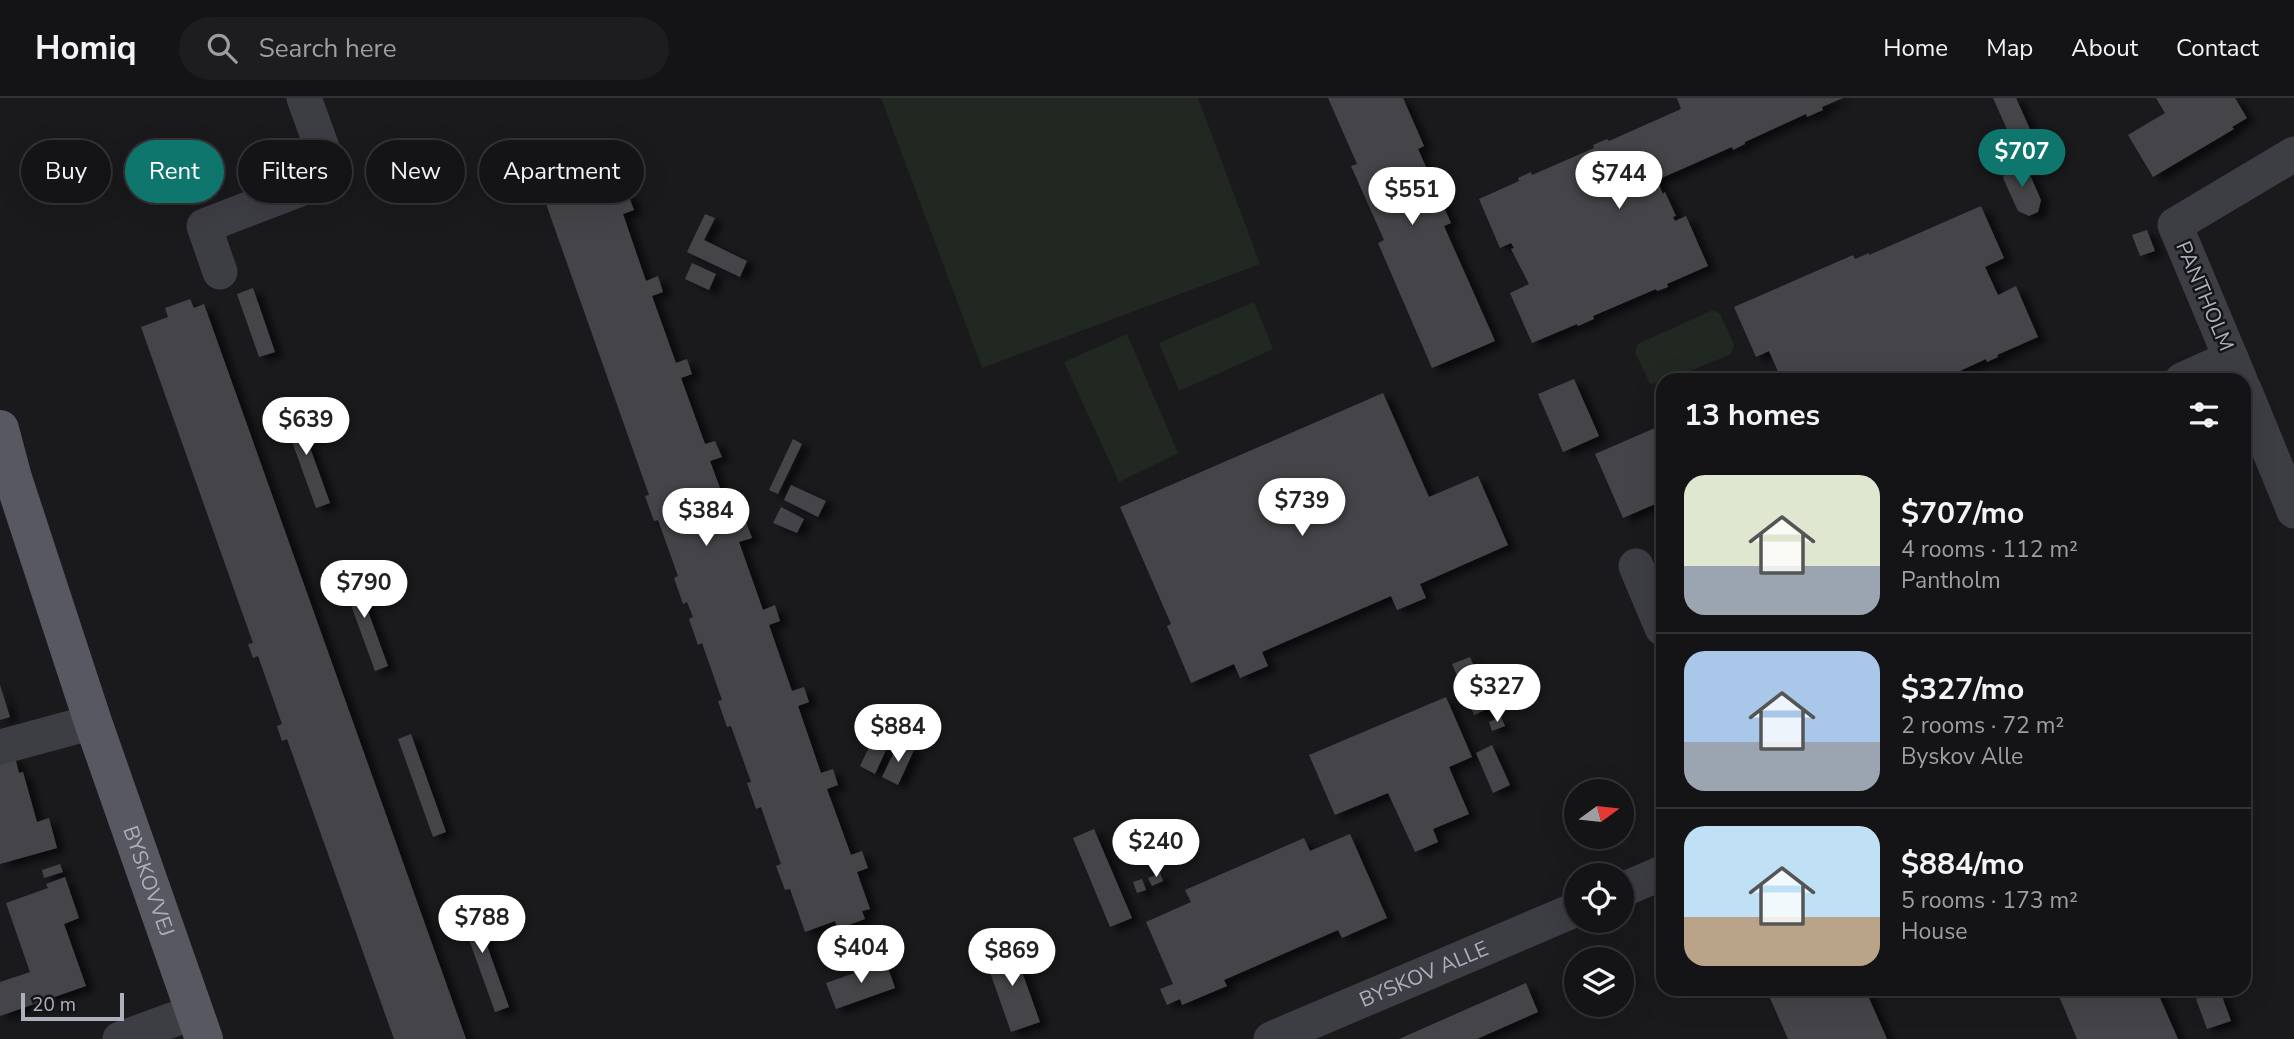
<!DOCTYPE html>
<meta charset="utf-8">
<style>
body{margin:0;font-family:"Nunito Sans",sans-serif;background:#1d1d1f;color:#f1f3f6;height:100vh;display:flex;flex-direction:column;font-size:26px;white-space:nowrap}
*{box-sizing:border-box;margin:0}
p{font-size:23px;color:#9d9ea1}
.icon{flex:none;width:38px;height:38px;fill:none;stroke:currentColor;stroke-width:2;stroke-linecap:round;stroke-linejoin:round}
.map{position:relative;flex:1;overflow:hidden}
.sheet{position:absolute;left:1656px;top:275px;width:595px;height:623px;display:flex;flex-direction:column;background:#141416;border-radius:21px;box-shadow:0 7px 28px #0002,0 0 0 2px #333335}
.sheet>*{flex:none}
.guide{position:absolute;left:21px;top:42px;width:665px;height:63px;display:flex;gap:14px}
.needle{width:46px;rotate:75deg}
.controls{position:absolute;left:1564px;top:681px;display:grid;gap:14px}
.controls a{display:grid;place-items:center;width:70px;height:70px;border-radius:50%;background:#141416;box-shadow:0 7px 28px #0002,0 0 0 2px #333335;font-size:35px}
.scale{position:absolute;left:21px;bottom:18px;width:103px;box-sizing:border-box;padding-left:7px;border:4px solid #acb0bd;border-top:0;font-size:19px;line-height:24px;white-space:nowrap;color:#acb0bd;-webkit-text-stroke:5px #151518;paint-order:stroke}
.price{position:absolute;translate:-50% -60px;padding:0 16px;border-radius:24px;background:#fff;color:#222;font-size:23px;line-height:46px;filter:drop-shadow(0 2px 4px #0008)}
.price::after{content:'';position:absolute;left:50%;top:42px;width:21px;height:16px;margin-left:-10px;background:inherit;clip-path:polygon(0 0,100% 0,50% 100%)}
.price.current{background:#0f766e;color:#fff}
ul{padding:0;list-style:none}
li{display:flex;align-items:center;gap:21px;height:175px;padding:0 28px}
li+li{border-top:2px solid #333335}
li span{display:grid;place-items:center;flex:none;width:196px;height:140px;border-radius:21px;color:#555}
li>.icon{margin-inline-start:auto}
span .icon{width:84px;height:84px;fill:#fffc;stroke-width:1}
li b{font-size:30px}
h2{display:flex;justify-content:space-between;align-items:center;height:84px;padding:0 28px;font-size:30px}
.tag{padding:0 24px;border-radius:32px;background:#141416;box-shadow:0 7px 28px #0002,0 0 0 2px #333335;font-size:24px;line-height:63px}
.tag.current{background:#0f766e;color:#fff}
header{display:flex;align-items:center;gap:42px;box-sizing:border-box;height:98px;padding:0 35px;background:#141416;border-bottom:2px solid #333335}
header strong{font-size:33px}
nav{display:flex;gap:38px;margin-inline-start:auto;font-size:24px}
.search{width:490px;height:63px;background:#1d1d1f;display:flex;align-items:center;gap:18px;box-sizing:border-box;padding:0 24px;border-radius:38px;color:#9d9ea1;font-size:26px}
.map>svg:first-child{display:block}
.green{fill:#202821}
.building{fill:#44454a;filter:url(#shadow)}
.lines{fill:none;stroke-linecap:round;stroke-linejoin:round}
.minor{stroke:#3d3d44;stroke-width:35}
.major{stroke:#575861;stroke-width:38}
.labels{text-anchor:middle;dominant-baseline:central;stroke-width:5;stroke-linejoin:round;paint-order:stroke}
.street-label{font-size:21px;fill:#acb0bd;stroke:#151518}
</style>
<header>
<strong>Homiq</strong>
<div class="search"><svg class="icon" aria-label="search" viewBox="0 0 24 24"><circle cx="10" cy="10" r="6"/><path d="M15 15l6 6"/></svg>Search here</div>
<nav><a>Home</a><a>Map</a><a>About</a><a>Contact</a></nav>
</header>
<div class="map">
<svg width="2294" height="941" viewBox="0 0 2294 941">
<defs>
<filter id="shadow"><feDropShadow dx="8" dy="4.5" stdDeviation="3.5" flood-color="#0009"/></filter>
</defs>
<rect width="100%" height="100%" fill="#1a1a1d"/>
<g class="green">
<path d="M881,0h317l62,166 -278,104z"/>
<path d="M1254,204l19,47 -94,42 -20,-48z"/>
<path d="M1713,212l7,4 14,31 -3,9 -63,26h-6v2l-12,2 -15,-32 3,-8z"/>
<path d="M1127,236l51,119 -59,29 -55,-120z"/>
</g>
<g class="building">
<path d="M1328,0h75l21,48 -6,3 33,74 -7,3 51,115 -63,27 -54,-125 6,-3 -33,-74 6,-2z"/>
<path d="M1677,0h166l-21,9 1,3 -16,7 -1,-3 -61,28v2l-12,6 -1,-3 -75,33 6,14 2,-2 11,24 -3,1 2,4 11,-5 22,50 -41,18 1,3 -11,4 -1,-2 -63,27 1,3 -16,7 -1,-2 -45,19 -22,-50 19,-9 -18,-35 3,-1 -3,-5 -11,5 -21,-49 40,-18 -1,-3 13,-6 1,3 62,-27 -1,-3 14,-6 2,2 72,-32z"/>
<path d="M1993,0h23l17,38 -19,9z"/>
<path d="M2156,0h79l12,20 -15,9 2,2 -81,48 -25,-42 37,-22z"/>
<path d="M593,58l3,7 7,-2 13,35 11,-4 7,18 -11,4 23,67 12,-5 5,16 -11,4 24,67 11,-4 5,15 -11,4 24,66 10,-3 7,16 -12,4 24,65 12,-4 6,16 -13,4 24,68 12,-5 5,16 -11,4 23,66 12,-4 5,15 -11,4 23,67 12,-4 5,16 -11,4 24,66 11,-4 6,17 -11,4 13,37 -8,2 3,8 -27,10 -3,-8 -30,11 -15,-43 -5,1 -9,-24 5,-2 -20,-57 -5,2 -9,-26 4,-1 -20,-56 -4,1 -9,-26 4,-1 -20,-57 -4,2 -9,-26 4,-2 -6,-15 -4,2 -9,-26 4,-2 -20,-56 -4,1 -9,-25 4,-1 -110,-311 30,-11 -3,-8z"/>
<path d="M2015,65l12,5 14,32 -3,12 -9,4 -11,-5 -15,-33 3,-11z"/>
<path d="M1981,108l23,52 -19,9 13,28 18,-9 22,51 -41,18 1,2 -11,5 -1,-3 -46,21h-174l13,-6 -10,-23 -13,6 -22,-50 119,-52 2,4 14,-6v2z"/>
<path d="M705,116l10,4 -11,22 43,21 -7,16 -53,-25z"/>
<path d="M2147,132l8,21 -15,5 -8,-21z"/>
<path d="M692,165l24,11 -7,16 -24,-11z"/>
<path d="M253,190l22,64 -16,5 -22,-63z"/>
<path d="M190,201l4,9 10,-4 262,735h-72l-107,-300 -5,2 -5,-15 5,-2 -24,-68 -5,2 -5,-14 5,-1 -112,-316 27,-10 -3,-9z"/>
<path d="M1574,281l25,57 -36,16 -25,-58z"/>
<path d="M1383,295l46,104 49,-21 30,69 -88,39 6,14 -29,12 -6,-14 -129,56 6,14 -28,12 -6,-14 -43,19 -24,-57 4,-2 -51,-117z"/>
<path d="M295,308l35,97 -14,5 -35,-97z"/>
<path d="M1662,327v76l-39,17 -28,-64z"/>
<path d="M793,341l9,5 -24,50 -9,-4z"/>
<path d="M791,387l35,16 -8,16 -34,-17z"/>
<path d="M781,409l23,12 -7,14 -24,-10z"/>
<path d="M353,472l35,96 -13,5 -35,-96z"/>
<path d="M1470,559l21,50 -17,8 -22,-51z"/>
<path d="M0,587l10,32 -10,3z"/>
<path d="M1446,599l26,60 -23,10 20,47 -36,15 5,13 -23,10 -27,-59 -53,22 -26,-60z"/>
<path d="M1501,619l4,9 -13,5 -3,-9z"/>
<path d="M411,636l35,98 -13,5 -35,-98z"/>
<path d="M899,644l15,8 -16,35 -16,-8z"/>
<path d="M871,645l15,7 -11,24 -15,-8z"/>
<path d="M1492,647l18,40 -17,8 -17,-40z"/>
<path d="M15,659l4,16 4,-1 14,50 12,-4 8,30 -57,16v-102z"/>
<path d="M1094,731l38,89 -22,9 -37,-89z"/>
<path d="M1350,736l37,84 -45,20 -4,-8 -114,50 3,6 -45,19 -2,-6 -13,6 -7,-16 13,-5 -27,-62 45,-20 -6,-12 119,-52 6,13z"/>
<path d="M60,766l3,8 -19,6 -2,-8z"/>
<path d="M1160,775l3,8 -11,5 -4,-8z"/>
<path d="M65,779l14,41 -15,6 22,62 -86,30v-34l30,-10 -24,-69 42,-15 -2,-4z"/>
<path d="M1142,781l4,11 -9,3 -4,-11z"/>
<path d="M470,800l39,109 -14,5 -39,-109z"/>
<path d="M1012,846l28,78 -29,10 -27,-77z"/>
<path d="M886,864l9,26 -59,21 -10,-26z"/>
<path d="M1622,864l8,18 -8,4z"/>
<path d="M1526,885l12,29 -61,27h-78z"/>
<path d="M1766,891h99l22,50h-99z"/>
<path d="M2056,891h100l22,50h-101z"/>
<path d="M2220,893l11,30 -24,8 -11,-30z"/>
</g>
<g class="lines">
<g class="minor">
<path d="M220,174l-16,-46 120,-46 1,-24 -21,-58"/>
<path d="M2182,282l49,-22"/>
<path d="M2240,282l-65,-155 119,-71"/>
<path d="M2244,291l50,122"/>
<path d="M1636,468l26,62"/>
<path d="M0,649l93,-25"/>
<path d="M1622,792l40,-17"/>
<path d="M120,941l74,-27"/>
<path id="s1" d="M1271,941l306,-130"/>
</g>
<path class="major" id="s2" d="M0,331l13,49 80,244 111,317"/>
</g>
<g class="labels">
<g class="street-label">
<text transform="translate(2205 198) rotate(67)">PANTHOLM</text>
<text stroke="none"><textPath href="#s2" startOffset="476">BYSKOVVEJ</textPath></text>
<text stroke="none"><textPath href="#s1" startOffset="166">BYSKOV ALLE</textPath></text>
</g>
</g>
</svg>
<div class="controls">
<a><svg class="needle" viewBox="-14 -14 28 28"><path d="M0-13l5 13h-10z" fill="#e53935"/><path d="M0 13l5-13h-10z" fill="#9d9ea1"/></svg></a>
<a><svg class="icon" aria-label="locate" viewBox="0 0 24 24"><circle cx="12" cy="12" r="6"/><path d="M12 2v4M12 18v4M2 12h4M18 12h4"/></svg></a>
<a><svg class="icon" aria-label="layers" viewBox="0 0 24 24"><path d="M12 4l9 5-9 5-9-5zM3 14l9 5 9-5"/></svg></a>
</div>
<div class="scale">20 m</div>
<b class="price current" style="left:2022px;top:91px">$707</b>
<b class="price" style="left:1619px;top:113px">$744</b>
<b class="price" style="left:1412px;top:129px">$551</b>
<b class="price" style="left:306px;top:359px">$639</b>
<b class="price" style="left:1302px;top:440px">$739</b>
<b class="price" style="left:706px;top:450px">$384</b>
<b class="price" style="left:364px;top:522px">$790</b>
<b class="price" style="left:1497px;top:626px">$327</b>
<b class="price" style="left:898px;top:666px">$884</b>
<b class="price" style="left:1156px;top:781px">$240</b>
<b class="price" style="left:482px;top:857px">$788</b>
<b class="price" style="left:861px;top:887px">$404</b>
<b class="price" style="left:1012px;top:890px">$869</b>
<div class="guide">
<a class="tag">Buy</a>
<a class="tag current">Rent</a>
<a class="tag">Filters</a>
<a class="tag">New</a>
<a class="tag">Apartment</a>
</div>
<section class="sheet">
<h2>13 homes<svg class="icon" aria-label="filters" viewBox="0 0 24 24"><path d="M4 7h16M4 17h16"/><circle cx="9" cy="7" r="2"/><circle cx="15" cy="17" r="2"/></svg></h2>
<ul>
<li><span style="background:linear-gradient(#dfe7d0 65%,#9aa5b1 0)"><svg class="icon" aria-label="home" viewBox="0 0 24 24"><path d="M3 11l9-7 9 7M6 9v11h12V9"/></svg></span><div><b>$707/mo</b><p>4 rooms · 112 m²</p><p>Pantholm</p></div></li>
<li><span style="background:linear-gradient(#a9c7e8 65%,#9aa5b1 0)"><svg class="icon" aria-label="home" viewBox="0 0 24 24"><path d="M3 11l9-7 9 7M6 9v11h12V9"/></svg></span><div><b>$327/mo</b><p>2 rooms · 72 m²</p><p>Byskov Alle</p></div></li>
<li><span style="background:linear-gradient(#bfe0f5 65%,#b9a48a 0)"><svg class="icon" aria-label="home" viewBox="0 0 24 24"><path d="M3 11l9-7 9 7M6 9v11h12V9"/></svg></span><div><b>$884/mo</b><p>5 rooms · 173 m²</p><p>House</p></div></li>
</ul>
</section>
</div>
